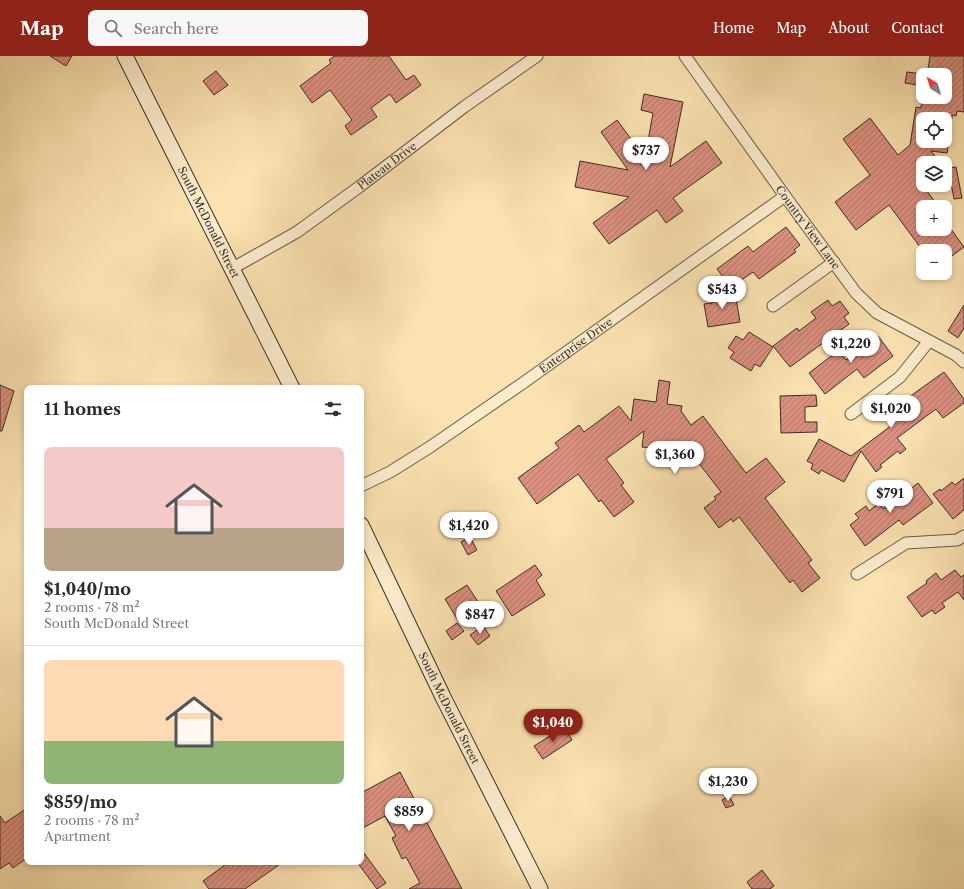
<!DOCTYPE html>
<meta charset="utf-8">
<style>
body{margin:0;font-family:"Libre Caslon Text",serif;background:#f7f7f7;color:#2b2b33;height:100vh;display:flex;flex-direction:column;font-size:15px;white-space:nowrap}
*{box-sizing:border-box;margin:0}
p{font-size:13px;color:#7c7c81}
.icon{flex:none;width:22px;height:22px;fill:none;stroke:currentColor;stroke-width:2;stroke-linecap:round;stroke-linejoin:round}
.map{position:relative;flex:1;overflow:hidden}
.panel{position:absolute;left:24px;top:329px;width:340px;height:480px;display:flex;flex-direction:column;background:#fff;border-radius:8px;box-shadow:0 2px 6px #0003}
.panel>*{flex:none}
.needle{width:26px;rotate:322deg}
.buttons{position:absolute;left:916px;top:12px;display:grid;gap:8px}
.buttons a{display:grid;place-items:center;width:36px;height:36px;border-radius:8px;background:#fff;box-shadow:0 2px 6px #0003;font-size:20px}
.price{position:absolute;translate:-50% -34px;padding:0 9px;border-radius:14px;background:#fff;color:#222;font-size:13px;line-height:26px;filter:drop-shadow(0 1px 2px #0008)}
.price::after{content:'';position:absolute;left:50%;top:24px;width:12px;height:9px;margin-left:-6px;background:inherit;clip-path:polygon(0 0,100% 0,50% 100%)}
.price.on{background:#8f2418;color:#fff}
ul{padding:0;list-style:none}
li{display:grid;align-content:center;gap:8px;height:212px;padding:0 20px}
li+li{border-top:1px solid #e1e1e2}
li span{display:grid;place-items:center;height:124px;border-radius:8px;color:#555}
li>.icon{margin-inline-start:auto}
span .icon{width:72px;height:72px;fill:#fffc;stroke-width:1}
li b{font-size:17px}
h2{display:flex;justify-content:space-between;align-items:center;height:48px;padding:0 20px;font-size:17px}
header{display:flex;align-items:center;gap:24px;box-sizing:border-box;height:56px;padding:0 20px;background:#8f2418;color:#fff}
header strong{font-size:19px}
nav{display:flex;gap:22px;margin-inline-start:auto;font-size:14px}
.search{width:280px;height:36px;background:#f7f7f7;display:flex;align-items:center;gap:10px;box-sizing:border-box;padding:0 14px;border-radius:8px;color:#7c7c81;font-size:15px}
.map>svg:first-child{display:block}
.building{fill:url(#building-hatch);stroke:#3a2f26}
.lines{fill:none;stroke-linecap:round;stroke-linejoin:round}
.street-casing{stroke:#6a5c49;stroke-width:13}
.secondary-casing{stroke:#3a2f26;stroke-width:17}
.street{stroke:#fceccc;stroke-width:11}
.secondary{stroke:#fceccc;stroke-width:15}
.labels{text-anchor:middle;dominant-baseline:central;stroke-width:3;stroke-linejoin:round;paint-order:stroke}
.street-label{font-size:11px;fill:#3a2f26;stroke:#fceccc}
</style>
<header>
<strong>Map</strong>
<div class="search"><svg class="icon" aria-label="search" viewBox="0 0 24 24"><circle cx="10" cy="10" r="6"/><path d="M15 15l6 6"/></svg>Search here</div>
<nav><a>Home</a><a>Map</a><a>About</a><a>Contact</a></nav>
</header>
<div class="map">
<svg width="964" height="833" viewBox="0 0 964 833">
<defs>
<pattern id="building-hatch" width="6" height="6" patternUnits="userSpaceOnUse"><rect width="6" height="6" fill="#dc907f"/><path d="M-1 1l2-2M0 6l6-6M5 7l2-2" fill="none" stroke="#b37668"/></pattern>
</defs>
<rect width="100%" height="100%" fill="#fbe2b1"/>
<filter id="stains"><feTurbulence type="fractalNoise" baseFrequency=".005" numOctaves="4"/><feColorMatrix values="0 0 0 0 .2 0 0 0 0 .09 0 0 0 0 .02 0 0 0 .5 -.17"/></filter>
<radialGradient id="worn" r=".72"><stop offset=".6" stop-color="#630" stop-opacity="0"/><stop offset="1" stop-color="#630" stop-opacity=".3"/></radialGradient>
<g class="building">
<path d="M50,0h22l-6,10z"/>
<path d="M334,0h55l17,24 8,-5 7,10 -25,18 -6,-9 -19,14 6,9 -26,18 -6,-9 7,-6 -22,-30 -18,13 -12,-17 31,-23 -2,-3z"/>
<path d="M930,0h34v56l-7,-1 -1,5 -4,-1v4h-29v22h26l-2,12 -16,-2 9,12h-17v23l16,21h-16v22h22v-8l19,26 -19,14v-10h-22l-34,-46 -33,25 -21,-28 35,-27 -27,-36 27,-21 28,37 12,-10 6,-38 5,1 1,-11h23v-22h-18z"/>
<path d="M216,15l12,14 -14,10 -11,-14z"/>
<path d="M907,16l16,2v12l-18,-3z"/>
<path d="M644,38l39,8 -13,65 36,-26 16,22 -49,35 10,13 -17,12 -9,-13 -48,34 -16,-21 36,-26 -54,-10 5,-26 48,9 -27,-38 16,-12 28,38 8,-45 -12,-3z"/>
<path d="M956,111l6,31 -8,1 -6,-31z"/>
<path d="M786,171l14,18 -6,5 2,2 -37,27 -6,-7 -13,9 6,8 -9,6 -20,-26 31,-23 5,6z"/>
<path d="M735,236l5,30 -32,5 -4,-23 8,-1 -1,-6z"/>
<path d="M828,244l4,6 8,-5 9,12 -5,4 5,7 -59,43 -17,-21 24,-18 2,3 17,-13 -5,-6z"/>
<path d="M964,249v23l-6,10 -10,-7z"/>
<path d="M749,276l24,15 -13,20 -5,-3 -4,7 -21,-13 4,-6 -6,-4 8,-12 7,4z"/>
<path d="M878,280l15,20 -29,22 -7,-9 -32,25 -16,-21 29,-22 8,9 12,-9 -2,-3 11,-8 2,3z"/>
<path d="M944,316l20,27v4l-21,15 -7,-9 -39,29 9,11 -6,5 -2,-3 -18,14 2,2 -6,5 -15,-21 -17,31 -23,-12 -2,4 -8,-5 2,-5 -6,-3 12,-22 32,17 41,-31 -8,-10z"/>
<path d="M659,324l11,2 -3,22 15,2 -1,5 10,14 12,-9 43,57 20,-15 19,24 -20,16 47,62 -4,3 12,15 -18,14 -9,-12 -3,3 -51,-66 -6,5 -2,-3 -12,9 -15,-20 12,-9 -2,-2 7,-5 -37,-48 -16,-2 -1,8 -25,-3 2,-16 -38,28 18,24 -3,2 13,17 -20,15 -13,-17 -2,2 -21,-28 -41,30 -19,-26 41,-30 -4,-5 24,-18 5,7 35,-26 12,15 3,-22 22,3z"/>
<path d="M0,329l14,6 -12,40h-2z"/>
<path d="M816,339l1,11 -12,1v15h12v10l-36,1 -1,-37z"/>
<path d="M964,422v32l-11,9 -20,-25 7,-5 1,2 11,-9 3,3z"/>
<path d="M918,427l15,20 -30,22 -4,-5 -34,26 -15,-21 9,-7 -4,-4 11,-8 3,5 10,-8 4,6 15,-11 -2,-2 11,-9 2,3z"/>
<path d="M470,481l7,13 -9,5 -7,-13z"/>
<path d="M535,509l7,10 -6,5 9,15 -33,21 -16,-25z"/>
<path d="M955,514l6,7 3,-2v25l-6,-8 -16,11 3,4 -10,7 -3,-4 -10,7 -15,-20 20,-14 -1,-2 10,-8 5,7z"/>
<path d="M467,529l15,23 -23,14 -14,-23z"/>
<path d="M457,567l7,8 -12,9 -6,-9z"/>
<path d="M483,570l7,10 -12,9 -8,-10z"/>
<path d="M564,671l8,13 -29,19 -9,-13z"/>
<path d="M400,716l62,117h-53l11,-6 -14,-26 -4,2 -10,-21 4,-2 -11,-20 -24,13v-36z"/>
<path d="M729,740l5,9 -8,3 -4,-8z"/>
<path d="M27,752v50l-14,10 -4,-5 -9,6v-53l5,7z"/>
<path d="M361,793l25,34 -9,6 -20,-27h4z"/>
<path d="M229,806h54l-38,27h-36l-6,-8z"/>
<path d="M762,814l12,16 -4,3h-18l-5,-7z"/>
</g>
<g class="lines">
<g class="street-casing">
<g id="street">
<path id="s1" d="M685,0l100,140 71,97 21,20 79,42 8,7"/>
<path id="s2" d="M233,212l64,-36 62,-45 105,-80 73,-51"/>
<path d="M773,250l61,-44"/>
<path d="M851,358l49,-37 29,-36"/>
<path id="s3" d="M361,430l29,-14 40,-25 93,-64 262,-187"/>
<path d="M857,518l49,-31 51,-3 7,-4"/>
</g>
</g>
<g class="secondary-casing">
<g id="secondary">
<path id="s4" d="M125,0l167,332"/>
<path id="s5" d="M361,469l82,172 97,192"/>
</g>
</g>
<use href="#street" class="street"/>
<use href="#secondary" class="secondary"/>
</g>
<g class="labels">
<g class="street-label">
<text stroke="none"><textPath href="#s2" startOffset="185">Plateau Drive</textPath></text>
<text stroke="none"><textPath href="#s4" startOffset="186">South McDonald Street</textPath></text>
<text stroke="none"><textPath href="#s1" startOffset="211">Country View Lane</textPath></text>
<text stroke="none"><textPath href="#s3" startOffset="257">Enterprise Drive</textPath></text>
<text stroke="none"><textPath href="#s5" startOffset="203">South McDonald Street</textPath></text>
</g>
</g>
<rect width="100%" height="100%" filter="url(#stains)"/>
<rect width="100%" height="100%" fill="url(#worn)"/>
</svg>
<div class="buttons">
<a><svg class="needle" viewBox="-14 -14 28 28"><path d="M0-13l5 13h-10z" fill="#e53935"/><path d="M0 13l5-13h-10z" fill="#7c7c81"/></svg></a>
<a><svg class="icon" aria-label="locate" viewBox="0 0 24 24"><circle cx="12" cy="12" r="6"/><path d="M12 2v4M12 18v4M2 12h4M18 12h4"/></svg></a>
<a><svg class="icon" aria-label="layers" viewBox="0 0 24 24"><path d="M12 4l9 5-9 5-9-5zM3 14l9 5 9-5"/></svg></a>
<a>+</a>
<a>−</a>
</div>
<b class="price" style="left:646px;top:115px">$737</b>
<b class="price" style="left:722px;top:254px">$543</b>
<b class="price" style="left:851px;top:308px">$1,220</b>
<b class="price" style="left:891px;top:373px">$1,020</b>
<b class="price" style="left:675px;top:419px">$1,360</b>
<b class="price" style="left:890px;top:458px">$791</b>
<b class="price" style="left:469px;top:490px">$1,420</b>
<b class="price" style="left:480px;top:579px">$847</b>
<b class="price on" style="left:553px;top:687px">$1,040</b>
<b class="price" style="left:728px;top:746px">$1,230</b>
<b class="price" style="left:409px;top:776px">$859</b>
<section class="panel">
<h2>11 homes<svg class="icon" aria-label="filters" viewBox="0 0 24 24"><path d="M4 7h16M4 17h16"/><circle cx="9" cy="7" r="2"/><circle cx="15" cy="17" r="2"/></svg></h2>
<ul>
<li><span style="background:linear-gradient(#f6c9c9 65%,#b9a48a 0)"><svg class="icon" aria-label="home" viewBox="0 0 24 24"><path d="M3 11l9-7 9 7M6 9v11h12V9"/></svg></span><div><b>$1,040/mo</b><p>2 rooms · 78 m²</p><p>South McDonald Street</p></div></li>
<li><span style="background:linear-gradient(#ffd9b3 65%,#8fb573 0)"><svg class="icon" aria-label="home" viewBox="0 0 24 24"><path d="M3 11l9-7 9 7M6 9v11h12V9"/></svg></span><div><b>$859/mo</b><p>2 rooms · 78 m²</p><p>Apartment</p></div></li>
</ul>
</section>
</div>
